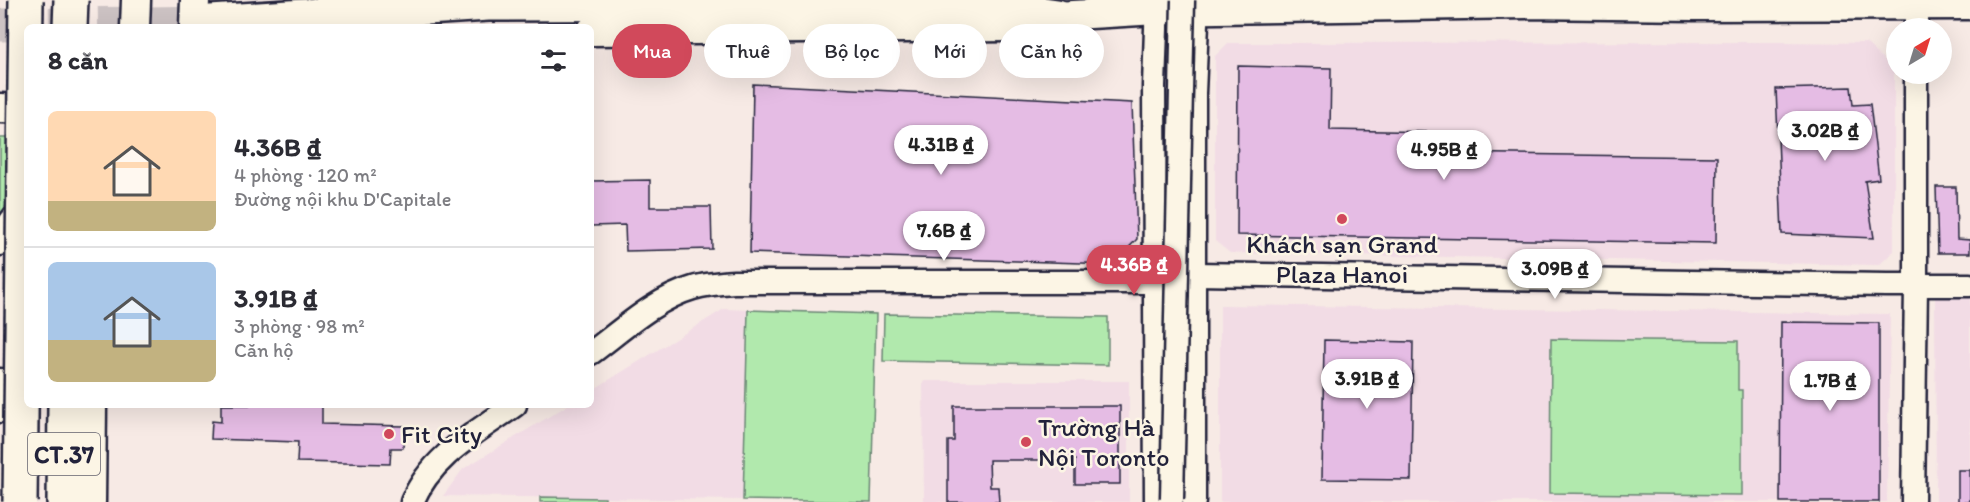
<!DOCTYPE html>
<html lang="vi">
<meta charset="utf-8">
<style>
body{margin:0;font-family:Itim,sans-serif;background:#f7f7f7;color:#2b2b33;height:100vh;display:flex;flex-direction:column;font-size:22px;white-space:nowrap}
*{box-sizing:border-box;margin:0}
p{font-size:20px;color:#7c7c81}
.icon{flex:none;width:33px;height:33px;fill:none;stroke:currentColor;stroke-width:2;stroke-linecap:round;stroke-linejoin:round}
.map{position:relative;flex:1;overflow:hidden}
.side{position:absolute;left:24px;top:24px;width:570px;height:384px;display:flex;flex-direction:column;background:#fff;border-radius:9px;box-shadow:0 6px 24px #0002}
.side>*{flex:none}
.banner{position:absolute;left:612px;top:24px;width:570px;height:54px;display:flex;gap:12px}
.needle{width:39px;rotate:38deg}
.fabs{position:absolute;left:1886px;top:18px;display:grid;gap:12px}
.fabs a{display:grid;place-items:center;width:66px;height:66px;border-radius:50%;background:#fff;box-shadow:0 6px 24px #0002;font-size:30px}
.price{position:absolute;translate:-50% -51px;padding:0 14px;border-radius:21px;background:#fff;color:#222;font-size:20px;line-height:39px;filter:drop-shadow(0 2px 3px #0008)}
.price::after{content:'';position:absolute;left:50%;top:36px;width:18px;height:14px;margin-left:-9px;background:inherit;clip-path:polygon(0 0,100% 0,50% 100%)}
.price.selected{background:#d1495b;color:#fff}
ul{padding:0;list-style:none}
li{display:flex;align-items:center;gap:18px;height:150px;padding:0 24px}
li+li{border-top:2px solid #e1e1e2}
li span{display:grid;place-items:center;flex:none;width:168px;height:120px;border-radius:9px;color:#555}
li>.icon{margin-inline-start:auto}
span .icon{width:72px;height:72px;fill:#fffc;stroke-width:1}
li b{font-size:26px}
h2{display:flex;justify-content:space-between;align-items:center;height:72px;padding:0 24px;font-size:26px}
.pill{padding:0 21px;border-radius:27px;background:#fff;box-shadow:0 6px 24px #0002;font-size:21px;line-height:54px}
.pill.selected{background:#d1495b;color:#fff}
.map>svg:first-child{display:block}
.built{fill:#f2dce5}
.green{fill:#b1e9ad;stroke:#6a8674;stroke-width:1.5}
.building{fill:#e5bce4;stroke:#22223b;stroke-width:1.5}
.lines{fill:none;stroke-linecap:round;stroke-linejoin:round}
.highway-tunnel{stroke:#ccc2c3;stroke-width:33;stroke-dasharray:33 16;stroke-linecap:butt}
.minor-casing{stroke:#22223b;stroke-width:27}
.major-casing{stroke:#22223b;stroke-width:33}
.highway-casing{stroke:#22223b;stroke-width:38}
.minor{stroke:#fcf5e5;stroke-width:22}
.major{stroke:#fcf5e5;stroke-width:28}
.highway{stroke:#fcf5e5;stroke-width:33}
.minor-bridge-casing{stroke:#22223b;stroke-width:27;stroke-linecap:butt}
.highway-bridge-casing{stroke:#22223b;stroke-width:38;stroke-linecap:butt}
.minor-bridge{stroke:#fcf5e5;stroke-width:22}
.highway-bridge{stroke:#fcf5e5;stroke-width:33}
.poi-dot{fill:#d1495b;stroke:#fcf5e5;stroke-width:2}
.labels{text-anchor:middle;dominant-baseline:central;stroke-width:5;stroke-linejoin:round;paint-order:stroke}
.shield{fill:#fcf5e5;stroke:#63616e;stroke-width:1.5}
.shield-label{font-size:24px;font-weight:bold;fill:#22223b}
.poi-label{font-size:26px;fill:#22223b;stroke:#fcf5e5;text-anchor:start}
</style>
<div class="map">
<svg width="1970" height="502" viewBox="0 0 1970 502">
<rect width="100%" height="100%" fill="#f7eae5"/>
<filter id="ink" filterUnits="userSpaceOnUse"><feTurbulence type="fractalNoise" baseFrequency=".0167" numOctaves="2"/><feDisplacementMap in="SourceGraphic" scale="12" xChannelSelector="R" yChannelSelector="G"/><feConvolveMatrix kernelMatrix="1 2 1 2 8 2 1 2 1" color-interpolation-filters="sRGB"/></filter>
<g filter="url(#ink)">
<g class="built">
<path d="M1779,42l87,1 28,26v182l-15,14 -649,-12 -15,-12v-185l13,-13z"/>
<path d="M1935,297l35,1v204h-34z"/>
<path d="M1220,305l670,9 -3,188h-667z"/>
<path d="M724,309l24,1 -5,190 -300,-4 20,-27 105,-64h23v-14z"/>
<path d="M923,381h206v121h-205z"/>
</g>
<g class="green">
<path d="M0,138h27v40l-27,41z"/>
<path d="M748,310l128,4 -5,188 -128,-2z"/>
<path d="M884,314l224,3v48l-225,-4z"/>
<path d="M1551,339l187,2v49h4v105l-192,-2z"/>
<path d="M540,497l65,1v4h-65z"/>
</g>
<g class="building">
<path d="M1238,66l93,2 -1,62 107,2v21l280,4 -1,86 -479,-8z"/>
<path d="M753,84l379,19 5,136 -24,25 -363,-11z"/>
<path d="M1851,87l2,18 17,-1 9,75 -14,2 9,57 -92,-4 -6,-145z"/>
<path d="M650,180v27h61l1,42 -86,2 -1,-26 -34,1v-45z"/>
<path d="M1936,187h20l1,52 13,1v13h-32z"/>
<path d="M1781,322l98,1v179h-99z"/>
<path d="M1324,340l89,2 -2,138 -89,-1z"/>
<path d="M221,405h101v19l82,2 -1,22h-12l-1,16 -93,-2 1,-20 -87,-3 1,-18 9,1z"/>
<path d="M954,406h166v78h-45v-24h-86l1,27h8l1,15h-51v-61h6z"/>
<rect x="1958" y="470" width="12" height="32"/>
</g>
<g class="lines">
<path class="highway-tunnel" d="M0,25l211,-3"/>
<g class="minor-casing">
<g id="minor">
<path d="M1916,6v22"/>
<path d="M1194,274l693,11h83"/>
<path d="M591,353c31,-23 64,-54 102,-65 13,-4 27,-5 41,-6h420"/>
<path d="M412,502c20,-47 64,-69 103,-97"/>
<path d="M1156,502l-2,-416 3,-86"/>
<path d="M1194,502v-409l4,-93"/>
<path d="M1913,502l3,-216v-212"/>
</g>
</g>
<g class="major-casing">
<g id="major">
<path d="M135,27l1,-27"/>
<path d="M194,27l1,-27"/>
<path d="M591,31l418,-4 48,-11 100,-6 370,-6 166,2 277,-1"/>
<path d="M0,108l27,1"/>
<path d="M0,241l19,-26 8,-6"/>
<path d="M0,383v25"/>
<path d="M91,502l1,-97"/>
</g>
</g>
<g class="highway-casing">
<g id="highway">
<path d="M211,22l277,-18 471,-2 98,14"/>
<path d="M64,502l1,-97"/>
</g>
</g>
<use href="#minor" class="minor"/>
<use href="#major" class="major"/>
<use href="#highway" class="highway"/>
<g class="minor-bridge-casing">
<path id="minor-bridge" d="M1172,499l11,-499"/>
</g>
<g class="highway-bridge-casing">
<g id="highway-bridge">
<path d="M70,27l1,-27"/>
<path d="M20,502l6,-502"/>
</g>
</g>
<use href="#minor-bridge" class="minor-bridge"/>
<use href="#highway-bridge" class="highway-bridge"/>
</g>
</g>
<g class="poi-dot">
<circle cx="1342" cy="219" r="6"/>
<circle cx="389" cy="434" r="6"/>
<circle cx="1026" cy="442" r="6"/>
</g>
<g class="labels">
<rect class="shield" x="28" y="433" width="72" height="42" rx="4.5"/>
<g class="shield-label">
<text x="64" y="454">CT.37</text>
</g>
<g class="poi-label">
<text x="1342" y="244" text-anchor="middle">Khách sạn Grand<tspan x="1342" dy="30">Plaza Hanoi</tspan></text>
<text x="1038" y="427">Trường Hà<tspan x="1038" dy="30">Nội Toronto</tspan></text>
<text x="401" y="434">Fit City</text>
</g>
</g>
</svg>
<div class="fabs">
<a><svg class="needle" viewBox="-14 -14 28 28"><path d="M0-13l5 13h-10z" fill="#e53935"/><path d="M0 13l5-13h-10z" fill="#7c7c81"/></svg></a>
</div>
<b class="price" style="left:1825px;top:162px">3.02B ₫</b>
<b class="price" style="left:941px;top:176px">4.31B ₫</b>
<b class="price" style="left:1444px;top:181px">4.95B ₫</b>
<b class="price" style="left:944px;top:262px">7.6B ₫</b>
<b class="price selected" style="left:1134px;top:296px">4.36B ₫</b>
<b class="price" style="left:1555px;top:300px">3.09B ₫</b>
<b class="price" style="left:1367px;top:410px">3.91B ₫</b>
<b class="price" style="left:1830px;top:412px">1.7B ₫</b>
<div class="banner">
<a class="pill selected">Mua</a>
<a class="pill">Thuê</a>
<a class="pill">Bộ lọc</a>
<a class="pill">Mới</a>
<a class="pill">Căn hộ</a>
</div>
<section class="side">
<h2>8 căn<svg class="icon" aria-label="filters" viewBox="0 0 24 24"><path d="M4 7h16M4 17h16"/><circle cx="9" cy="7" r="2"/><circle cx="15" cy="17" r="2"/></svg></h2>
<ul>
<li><span style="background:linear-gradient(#ffd9b3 75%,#c2b280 0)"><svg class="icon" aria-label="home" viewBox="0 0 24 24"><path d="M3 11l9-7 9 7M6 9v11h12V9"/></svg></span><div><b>4.36B ₫</b><p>4 phòng · 120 m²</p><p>Đường nội khu D'Capitale</p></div></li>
<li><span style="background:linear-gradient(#a9c7e8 65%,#c2b280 0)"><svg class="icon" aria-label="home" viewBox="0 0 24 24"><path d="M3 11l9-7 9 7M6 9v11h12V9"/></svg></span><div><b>3.91B ₫</b><p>3 phòng · 98 m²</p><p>Căn hộ</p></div></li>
</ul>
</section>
</div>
